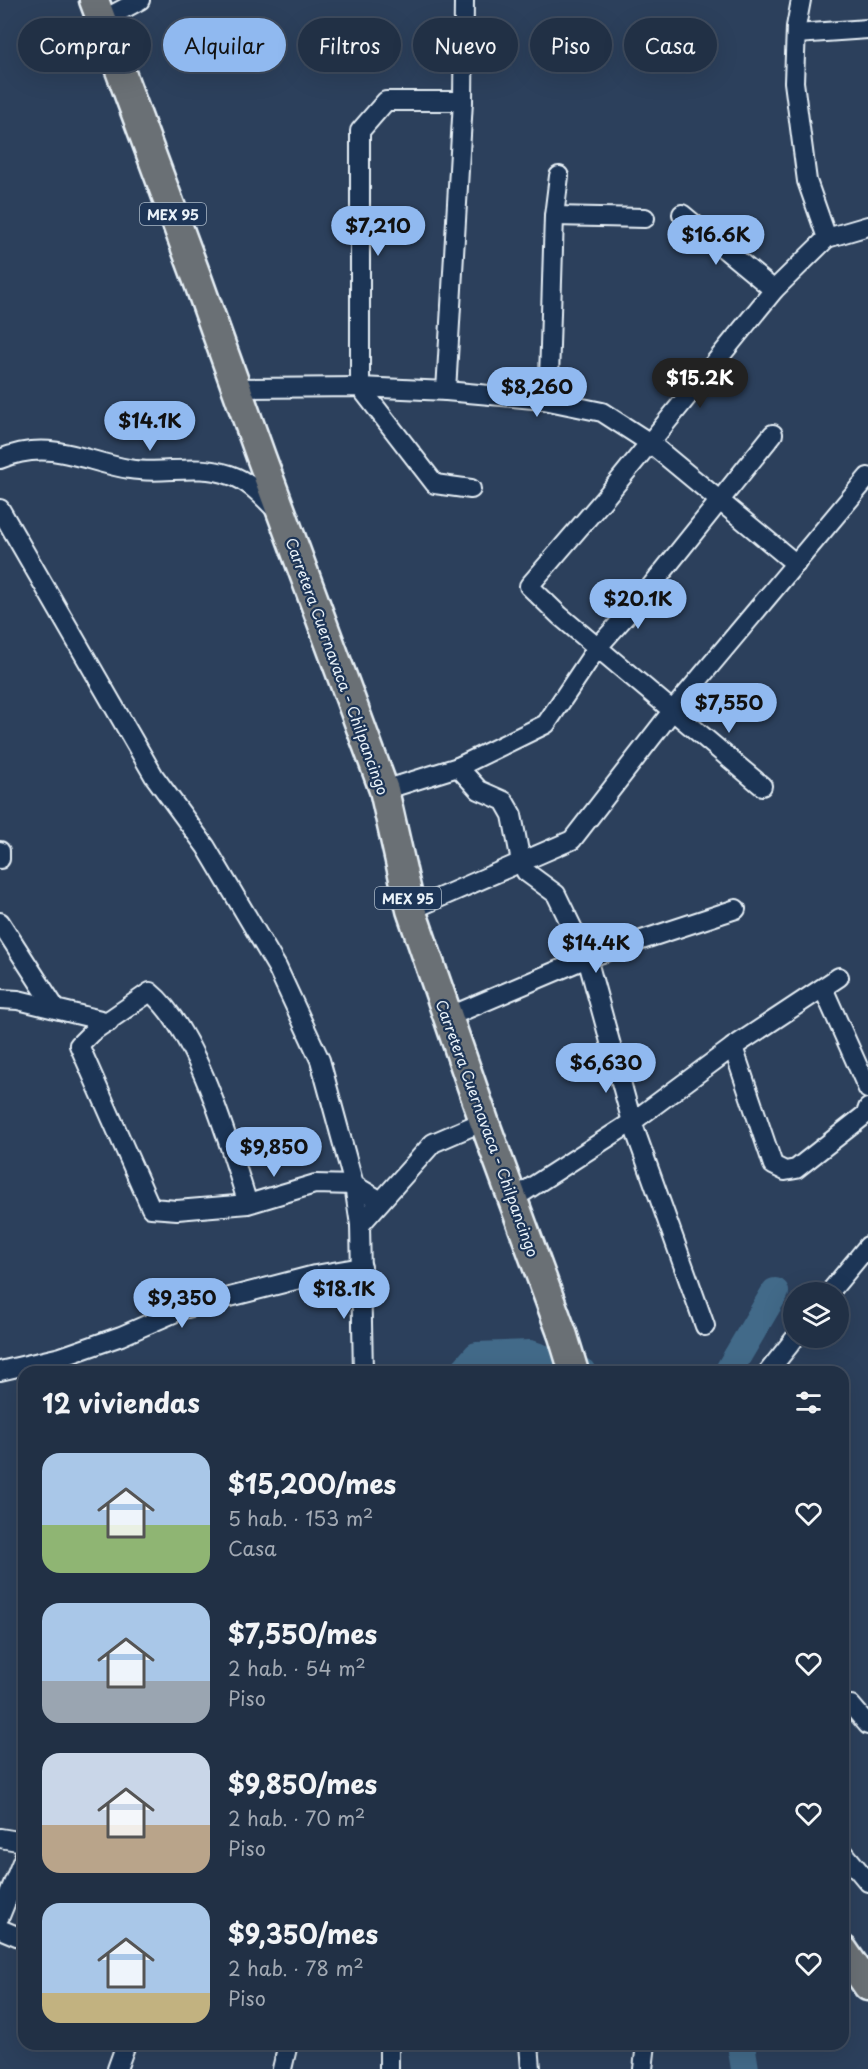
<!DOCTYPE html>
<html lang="es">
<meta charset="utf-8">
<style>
body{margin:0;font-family:"Playpen Sans",sans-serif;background:#2d3c50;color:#f1f3f6;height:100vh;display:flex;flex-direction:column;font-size:22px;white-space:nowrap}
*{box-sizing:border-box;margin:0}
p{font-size:20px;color:#a2a9b3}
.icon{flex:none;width:33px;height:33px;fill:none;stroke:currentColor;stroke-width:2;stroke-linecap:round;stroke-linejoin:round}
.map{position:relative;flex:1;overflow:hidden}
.details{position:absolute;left:18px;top:1366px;width:831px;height:684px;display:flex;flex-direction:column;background:#213045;border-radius:18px;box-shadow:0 6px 24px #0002,0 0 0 2px #3e4b5e}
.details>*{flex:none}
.banner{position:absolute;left:18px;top:18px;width:832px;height:54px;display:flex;gap:12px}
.fabs{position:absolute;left:783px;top:1282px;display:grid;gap:12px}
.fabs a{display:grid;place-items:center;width:66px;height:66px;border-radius:50%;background:#213045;box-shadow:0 6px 24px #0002,0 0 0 2px #3e4b5e;font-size:30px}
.price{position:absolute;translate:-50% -51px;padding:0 14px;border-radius:21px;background:#90b9f0;color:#111;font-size:20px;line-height:39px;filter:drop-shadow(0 2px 3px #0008)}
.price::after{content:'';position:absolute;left:50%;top:36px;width:18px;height:14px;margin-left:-9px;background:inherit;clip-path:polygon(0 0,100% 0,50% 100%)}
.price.selected{background:#222;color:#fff}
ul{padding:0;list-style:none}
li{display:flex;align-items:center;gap:18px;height:150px;padding:0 24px}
li span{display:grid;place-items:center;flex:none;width:168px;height:120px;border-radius:18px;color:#555}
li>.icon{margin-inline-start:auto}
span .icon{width:72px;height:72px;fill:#fffc;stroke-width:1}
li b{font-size:26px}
h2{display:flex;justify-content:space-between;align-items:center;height:72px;padding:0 24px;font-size:26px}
.chip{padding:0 21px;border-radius:27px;background:#213045;box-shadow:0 6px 24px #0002,0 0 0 2px #3e4b5e;font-size:21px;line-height:54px}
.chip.selected{background:#90b9f0;color:#111}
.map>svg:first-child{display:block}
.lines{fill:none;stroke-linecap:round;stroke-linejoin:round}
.river{stroke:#426a89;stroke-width:28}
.minor-casing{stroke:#e8f1f8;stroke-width:22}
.primary-casing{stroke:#e8f1f8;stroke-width:33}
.minor{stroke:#1d3557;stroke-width:18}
.primary{stroke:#6b7074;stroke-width:28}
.labels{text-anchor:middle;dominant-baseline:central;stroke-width:4.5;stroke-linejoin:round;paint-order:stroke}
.shield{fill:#1d3557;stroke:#abb9c8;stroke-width:1.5}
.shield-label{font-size:14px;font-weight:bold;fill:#e8f1f8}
.street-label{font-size:15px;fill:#e8f1f8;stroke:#1d3557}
</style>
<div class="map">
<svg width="868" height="2069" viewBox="0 0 868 2069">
<rect width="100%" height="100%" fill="#2c405c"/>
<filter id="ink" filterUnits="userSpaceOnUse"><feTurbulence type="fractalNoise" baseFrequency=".0167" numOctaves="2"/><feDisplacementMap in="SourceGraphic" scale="12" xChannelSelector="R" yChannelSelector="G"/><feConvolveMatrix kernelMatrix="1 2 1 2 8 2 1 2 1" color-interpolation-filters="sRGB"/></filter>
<g filter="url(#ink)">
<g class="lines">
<g class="river">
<path d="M463,1372l14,-16 53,-2 52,18"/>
<path d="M728,1372l47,-80"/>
<path d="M741,2044l4,25"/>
</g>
<g class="minor-casing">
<g id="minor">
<path d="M801,0l-5,27 -2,55 13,99 20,57"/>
<path d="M101,21l39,-21"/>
<path d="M796,34l72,-5"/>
<path d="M463,101h-77l-26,30v256l75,97 36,5"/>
<path d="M682,214l92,76"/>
<path d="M554,216l91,2"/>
<path d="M237,388l123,-1 86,4 98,9 58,12 48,31 146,121"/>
<path d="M446,391l17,-290 1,-101"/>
<path d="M544,400l5,-22 5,-162 5,-40"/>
<path d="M0,459c50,-21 82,2 129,10 34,6 66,-6 101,6 19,6 33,22 47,36"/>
<path d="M0,509l154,267 52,71 71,120 43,93 34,125 6,40 3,147"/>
<path d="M458,767l88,-43 51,-76 43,-48 133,-166"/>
<path d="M762,786l-202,-170 -31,-30 75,-87 170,-209 53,-52 41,-12"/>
<path d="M384,790l74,-23 21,23 25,11 8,14 9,47 5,10 30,22 31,64 45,164 73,204"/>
<path d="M0,851v8"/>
<path d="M411,910l161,-70 101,-130 195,-233"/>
<path d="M0,922l56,87"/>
<path d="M823,988l45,101"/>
<path d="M0,999l18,1 91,22"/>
<path d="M448,1017l139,-59 149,-49"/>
<path d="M733,1047l40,118 12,6 11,-2 70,-55 2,-6"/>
<path d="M513,1199l119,-77 101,-75 106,-70"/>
<path d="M248,1204c-19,-59 -50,-173 -98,-212l-58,40 -13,13 72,163 26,2 71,-6 67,-20 39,1 27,16"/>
<path d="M360,1225l73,-82 51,-22"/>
<path d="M829,1293l39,-47"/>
<path d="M0,1371l61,-14 60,-21 62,-27 132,-34 47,-8"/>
<path d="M768,1372l27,-34"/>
<path d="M843,1705h8l17,20"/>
<path d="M0,1838l24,4"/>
<path d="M844,1853l24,29"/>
<path d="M0,1916l24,-59"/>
<path d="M0,1929l24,10"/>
<path d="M529,2044l2,25"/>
<path d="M117,2069l9,-25"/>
<path d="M282,2069l6,-25"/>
<path d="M389,2069v-25"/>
<path d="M643,2069l3,-25"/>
</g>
</g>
<g class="primary-casing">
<g id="primary">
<path d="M94,0l103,278 64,179 123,333 27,120 73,211 79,215 11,36"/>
<path d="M843,1950l25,36"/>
</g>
</g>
<use href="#minor" class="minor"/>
<use href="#primary" class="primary"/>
</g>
</g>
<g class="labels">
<g class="shield">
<rect x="140" y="203" width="66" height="22" rx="4.5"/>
<rect x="375" y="887" width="66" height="22" rx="4.5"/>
</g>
<g class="shield-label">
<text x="173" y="214">MEX 95</text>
<text x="408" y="898">MEX 95</text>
</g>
<g class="street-label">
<text transform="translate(338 666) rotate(70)">Carretera Cuernavaca - Chilpancingo</text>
<text transform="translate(488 1128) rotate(70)">Carretera Cuernavaca - Chilpancingo</text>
</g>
</g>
</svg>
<div class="fabs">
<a><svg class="icon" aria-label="layers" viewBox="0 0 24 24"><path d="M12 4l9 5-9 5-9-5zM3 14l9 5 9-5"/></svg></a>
</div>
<b class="price" style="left:378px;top:257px">$7,210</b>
<b class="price" style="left:716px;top:266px">$16.6K</b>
<b class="price selected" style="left:700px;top:409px">$15.2K</b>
<b class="price" style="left:537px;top:418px">$8,260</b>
<b class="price" style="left:150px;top:452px">$14.1K</b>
<b class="price" style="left:638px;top:630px">$20.1K</b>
<b class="price" style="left:729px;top:734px">$7,550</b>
<b class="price" style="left:596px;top:974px">$14.4K</b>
<b class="price" style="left:606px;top:1094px">$6,630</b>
<b class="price" style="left:274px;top:1178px">$9,850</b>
<b class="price" style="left:344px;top:1320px">$18.1K</b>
<b class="price" style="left:182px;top:1329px">$9,350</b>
<div class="banner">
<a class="chip">Comprar</a>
<a class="chip selected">Alquilar</a>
<a class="chip">Filtros</a>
<a class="chip">Nuevo</a>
<a class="chip">Piso</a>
<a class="chip">Casa</a>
</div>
<section class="details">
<h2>12 viviendas<svg class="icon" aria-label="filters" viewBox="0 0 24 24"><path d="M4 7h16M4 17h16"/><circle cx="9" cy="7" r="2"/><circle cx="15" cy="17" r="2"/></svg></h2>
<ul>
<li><span style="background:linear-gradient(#a9c7e8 60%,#8fb573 0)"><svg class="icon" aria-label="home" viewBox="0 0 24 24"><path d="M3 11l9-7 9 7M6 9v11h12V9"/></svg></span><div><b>$15,200/mes</b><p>5 hab. · 153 m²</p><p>Casa</p></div><svg class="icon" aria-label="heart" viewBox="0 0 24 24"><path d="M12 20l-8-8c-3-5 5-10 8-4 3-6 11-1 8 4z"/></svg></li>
<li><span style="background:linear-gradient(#a9c7e8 65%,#9aa5b1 0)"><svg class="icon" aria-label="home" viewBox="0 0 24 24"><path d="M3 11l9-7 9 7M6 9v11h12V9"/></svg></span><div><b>$7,550/mes</b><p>2 hab. · 54 m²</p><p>Piso</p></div><svg class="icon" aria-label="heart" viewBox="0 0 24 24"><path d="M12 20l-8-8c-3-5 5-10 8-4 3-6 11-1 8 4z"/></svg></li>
<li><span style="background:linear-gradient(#c9d6e8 60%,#b9a48a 0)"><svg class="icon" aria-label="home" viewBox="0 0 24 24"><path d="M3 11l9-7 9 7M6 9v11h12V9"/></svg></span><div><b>$9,850/mes</b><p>2 hab. · 70 m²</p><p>Piso</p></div><svg class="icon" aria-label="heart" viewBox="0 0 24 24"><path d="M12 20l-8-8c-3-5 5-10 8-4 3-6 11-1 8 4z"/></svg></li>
<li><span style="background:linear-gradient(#a9c7e8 75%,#c2b280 0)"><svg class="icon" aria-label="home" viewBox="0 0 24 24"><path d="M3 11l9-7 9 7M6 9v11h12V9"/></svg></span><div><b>$9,350/mes</b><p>2 hab. · 78 m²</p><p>Piso</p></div><svg class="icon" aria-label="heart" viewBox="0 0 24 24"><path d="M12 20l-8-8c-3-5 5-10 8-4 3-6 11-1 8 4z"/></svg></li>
</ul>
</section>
</div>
